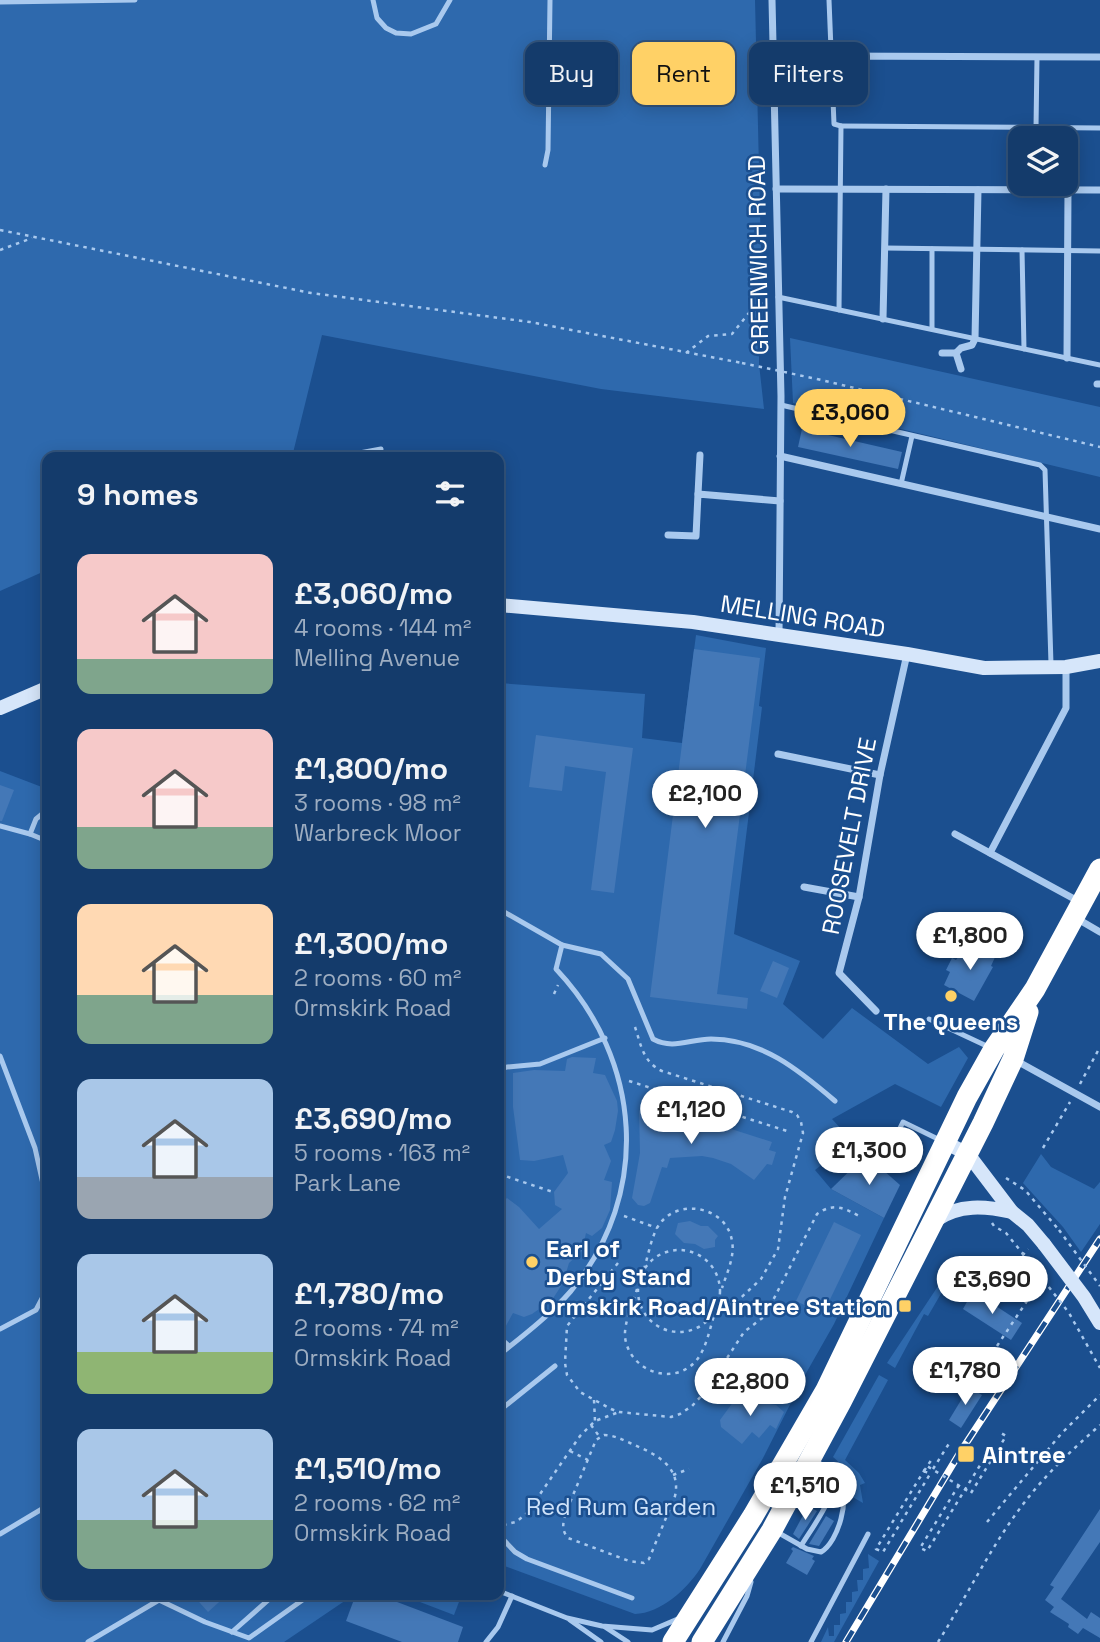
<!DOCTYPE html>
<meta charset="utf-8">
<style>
body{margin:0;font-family:"Space Grotesk",sans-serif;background:#214673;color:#f1f3f6;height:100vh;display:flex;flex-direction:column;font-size:26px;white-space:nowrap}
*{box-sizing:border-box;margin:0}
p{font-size:23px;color:#9dadc1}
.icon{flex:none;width:38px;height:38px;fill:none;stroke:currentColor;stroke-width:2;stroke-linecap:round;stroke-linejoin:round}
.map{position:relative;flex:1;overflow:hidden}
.drawer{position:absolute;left:42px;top:452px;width:462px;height:1148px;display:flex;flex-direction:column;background:#143b6b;border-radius:14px;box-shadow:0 4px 18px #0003,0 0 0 2px #33557e}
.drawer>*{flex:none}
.top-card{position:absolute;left:525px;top:42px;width:469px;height:63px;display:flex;gap:14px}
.fabs{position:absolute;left:1008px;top:126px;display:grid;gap:14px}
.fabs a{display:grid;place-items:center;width:70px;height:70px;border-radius:14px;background:#143b6b;box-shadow:0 4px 18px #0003,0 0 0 2px #33557e;font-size:35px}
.price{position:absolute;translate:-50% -60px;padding:0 16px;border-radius:24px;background:#fff;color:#222;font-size:23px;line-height:46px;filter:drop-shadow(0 2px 4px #0008)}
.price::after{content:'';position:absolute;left:50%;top:42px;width:21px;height:16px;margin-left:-10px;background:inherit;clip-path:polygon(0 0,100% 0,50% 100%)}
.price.on{background:#ffd166;color:#111}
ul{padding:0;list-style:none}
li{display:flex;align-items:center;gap:21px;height:175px;padding:0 35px}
li span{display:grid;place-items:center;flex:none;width:196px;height:140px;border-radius:14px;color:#555}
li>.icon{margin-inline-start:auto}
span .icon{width:84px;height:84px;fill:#fffc;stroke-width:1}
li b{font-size:30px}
h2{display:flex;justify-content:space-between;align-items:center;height:84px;padding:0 35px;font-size:30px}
.pill{padding:0 24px;border-radius:14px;background:#143b6b;box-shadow:0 4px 18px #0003,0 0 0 2px #33557e;font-size:24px;line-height:63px}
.pill.on{background:#ffd166;color:#111}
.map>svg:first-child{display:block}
.green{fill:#2e69ad}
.building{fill:#4478b7}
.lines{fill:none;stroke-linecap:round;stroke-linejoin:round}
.path{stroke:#a9c9ee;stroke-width:2.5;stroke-dasharray:3.5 5;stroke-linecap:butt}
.lane{stroke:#a9c9ee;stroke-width:5}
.street{stroke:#a9c9ee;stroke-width:7}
.secondary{stroke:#d6e6fa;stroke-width:14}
.highway{stroke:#fff;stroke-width:21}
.rail-casing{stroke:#fff;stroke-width:7}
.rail{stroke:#1b4f8f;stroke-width:4.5;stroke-dasharray:13;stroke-linecap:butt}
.path-bridge{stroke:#a9c9ee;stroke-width:2.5;stroke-dasharray:3.5 5;stroke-linecap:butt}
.secondary-bridge{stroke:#d6e6fa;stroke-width:14}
.poi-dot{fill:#ffd166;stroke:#1b4f8f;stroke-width:2.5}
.labels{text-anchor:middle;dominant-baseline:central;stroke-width:5;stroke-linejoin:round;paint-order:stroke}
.street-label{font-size:24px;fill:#fff;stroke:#1b4f8f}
.poi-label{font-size:24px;font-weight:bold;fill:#fff;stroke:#1b4f8f;text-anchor:start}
.park-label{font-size:24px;fill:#cfe3fa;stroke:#1b4f8f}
</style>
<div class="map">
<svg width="1100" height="1642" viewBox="0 0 1100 1642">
<rect width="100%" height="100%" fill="#1b4f8f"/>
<g class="green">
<path d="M0,0h755l8,337h-4v27l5,45 -163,-20 -279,-54 -30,122h-245v113l-47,21z"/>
<path d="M790,338l310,69v70l-307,-74z"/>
<path d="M696,635l70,13 -7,58 3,1 -28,227 66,27 -17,43 40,35 29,-31 76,56 31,-17 9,11 -27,49 -46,-23 -63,35 20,22 -37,29 16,19 53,29 -50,106 -29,51 -42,83 -63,111c-14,21 -39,44 -65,45l-136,-50v-881l146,11 -3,44 40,5z"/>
<path d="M0,771l47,18v805h308l-71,48h-284z"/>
<path d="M1041,1154l10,13 43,22 6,-7v42l-19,28 -18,-25 -40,-44z"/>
<path d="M956,1259l4,2 -32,55 -4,-2 -29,54 -8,-5z"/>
<path d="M879,1375l9,5 -43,80 14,13 6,10 -5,2 3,18 -14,-8c4,-17 -3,-27 -16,-38z"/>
<path d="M868,1554l11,7 -45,81h-13l7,-15 1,9h5v-11h6v-11l6,-1v-11h6v-10l6,-1 -1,-11h6v-11l6,-1z"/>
<path d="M399,1594h63l-8,21z"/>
</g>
<g class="building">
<path d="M802,429l100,23 -4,17 -100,-22z"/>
<path d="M694,649l66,9 -43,336 31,4 -1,11 -97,-12z"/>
<path d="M536,735l97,13 -19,145 -23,-3 15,-118 -41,-6 -3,25 -33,-4z"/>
<path d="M0,785l14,5 -12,31h-2z"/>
<path d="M974,943l22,12 -5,11 2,1 -19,34 -30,-16 6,-13 -4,-2 6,-12 4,2 3,-4 6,3z"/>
<path d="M773,961l16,7 -12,30 -17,-7z"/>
<path d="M572,1057l24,1 -3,15 12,2 12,26 1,10 -3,19 -4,12 -7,3 7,16 -7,19 8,2 -2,28 -8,18 -10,8 -6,-3 -4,18 -13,12 -6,20 -11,17 -20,14 -8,3 -11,-4 -11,20 -3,-1v-126l8,-8 12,9 20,22 23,-20 -7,-4 -1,-13 14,-19 -5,-18 -29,6 -14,-1 -7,-53v-34l21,-3 31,1 2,-12z"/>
<path d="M647,1101h9l37,11 -2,4 81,26 -3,8 7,2 -4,13 -5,-1 -13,16 -23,-16 -18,-6 -11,-2 -32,2 -3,10 -5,-1 -12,36 -6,3 -6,-1 -6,-7 8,-45 -1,-42z"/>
<path d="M866,1155l34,30 -16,33 -53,-29z"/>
<path d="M690,1221l11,5h7l10,10 -3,4v7l-11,2 -9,-5 -11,-1 -9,-9 3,-11z"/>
<path d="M834,1222l27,13 -38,79 -27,-13z"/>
<path d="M964,1264l16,10 -14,22 -16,-11z"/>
<path d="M973,1291l49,32 -11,17 -48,-31z"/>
<path d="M969,1387l13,8 -21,33 -12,-8z"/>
<path d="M739,1394h8l11,8 18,3 8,7 -8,17 -6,-4 -11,13 -7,-6 -10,12 -21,-17 -1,-7z"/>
<path d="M808,1506l9,5 -18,28 -6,-5z"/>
<path d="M1100,1509v33l-39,57 26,20 4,-7 9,6v20l-17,-10 -5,6 -10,-7 1,-3 -19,-12 4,-5 -9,-7 9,-13 -4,-2z"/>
<path d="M826,1516l8,5 -15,25 -10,-2z"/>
<path d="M793,1547l21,9 -2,3 3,2 -8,14 -21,-12 7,-12 -2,-2z"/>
<path d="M192,1594h36l-20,18z"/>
<path d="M356,1594h20l87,33 -5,15h-56l-56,-21z"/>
</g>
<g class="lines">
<g class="path">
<path d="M0,230l311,63 219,29 212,41"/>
<path d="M0,250l32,-12"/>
<path d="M686,353l22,-17 24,-2 25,-31 10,1"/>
<path d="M817,379l283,68"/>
<path d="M554,994l4,-9"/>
<path d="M635,1027c6,18 8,35 27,44l130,41 5,3 4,7 2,11 -18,64 -7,52 -17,30 -28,26 -15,-4"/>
<path d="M629,1081l158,50"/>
<path d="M1080,1084l20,-37"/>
<path d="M1043,1148l27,-46"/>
<path d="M499,1174l54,18"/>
<path d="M1006,1178l19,12 34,40"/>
<path d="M624,1216l33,12"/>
<path d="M992,1223l2,3 12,7 22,27"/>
<circle cx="679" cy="1291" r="41"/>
<path d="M618,1263l-51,63 -2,37 2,12 13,17 31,17 8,3 52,5 9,-3 12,-8 13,-14 39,-60 21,-16 52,-102c17,-12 27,-6 44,3"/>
<path d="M644,1269c4,-13 7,-30 13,-41 18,-32 70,-22 75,13 3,15 -5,32 -10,47"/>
<path d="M637,1289c-4,14 -13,33 -12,48 4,33 46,50 70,25 11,-12 14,-31 19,-46"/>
<path d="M997,1346l38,-57 -19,-26 12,-14"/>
<path d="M594,1400l1,21"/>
<path d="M591,1425l8,11"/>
<path d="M604,1435c9,0 17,4 26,8 23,10 52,22 45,53l-26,63 -5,4 -15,-2 -61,-23c-7,-8 -5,-16 -2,-26l30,-72z"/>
<path d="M570,1451l18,9"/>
<path d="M933,1469l17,-27"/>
<path d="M924,1471l8,-12"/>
<path d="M673,1475l16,-6"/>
<path d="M959,1485l-39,63 7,3 65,-105"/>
<path d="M971,1493l35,-57 -5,-3"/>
<path d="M537,1500l29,12"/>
<path d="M987,1522l74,-88 39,-39"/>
<path d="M503,1525l13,-3 11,-9 53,-77 15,-15 24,-9"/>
<path d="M938,1642c29,-46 53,-96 86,-139 22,-29 49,-54 76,-78"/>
</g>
<g class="lane">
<path d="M373,0l4,18 9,10 10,5 15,1 25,-10 14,-24"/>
<path d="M829,0l5,124 7,2 -2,184"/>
<path d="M0,2l135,-2"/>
<path d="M841,126l259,2"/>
<path d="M1036,128l1,-71"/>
<path d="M545,165l3,-15 2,-150"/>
<path d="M885,248l215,3"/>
<path d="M1022,250l2,99"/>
<path d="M778,297l322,68"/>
<path d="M932,329v-80"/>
<path d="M781,405l259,60 5,5 6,194"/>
<path d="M338,457l43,-8"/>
<path d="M901,484l11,-48"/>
<path d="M0,826l30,8 17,7"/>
<path d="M30,834l6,-15 11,-9"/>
<path d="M499,909l63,36 -6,24c86,91 96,224 15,322 -21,24 -47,44 -72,64"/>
<path d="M562,945l39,9 27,25 25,60c20,11 37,0 58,0 50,0 88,31 124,62"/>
<path d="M929,1019l62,29"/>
<path d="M0,1056l35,92 12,54v58"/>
<path d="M499,1070l8,-3 33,-3 65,-26"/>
<path d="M884,1160l19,-38 39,19"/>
<path d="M0,1329l36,-19 11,-21"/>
<path d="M499,1337l10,9"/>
<path d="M499,1411l56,-45"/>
<path d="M777,1532l30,17 14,3c18,-11 29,-54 19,-72 -5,-10 -18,-15 -27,-20"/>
<path d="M0,1534l47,-28"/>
<path d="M499,1535l16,17 12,7 105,39"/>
<path d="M801,1546c10,-17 40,-55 30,-73"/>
<path d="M499,1591l68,27 35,8 50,4 28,-12"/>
<path d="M570,1620l31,22"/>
<path d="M605,1627l23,15"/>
<path d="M232,1632l43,-38"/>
<path d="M88,1642l71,-42 46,22 44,16 62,-44"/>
<path d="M486,1642l12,-15 14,-31"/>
<path d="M723,1642l24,-46 4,-14"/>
<path d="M811,1642l57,-108"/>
</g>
<g class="street">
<path d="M772,0l9,396 -2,240"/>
<path d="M773,58l57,-2 270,1"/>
<path d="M776,189l324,1"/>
<path d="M883,319l3,-130"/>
<path d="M942,353h14"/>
<path d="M1067,358l1,-168"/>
<path d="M961,369l-5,-16 5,-5 11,-3 3,-6 3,-149"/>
<path d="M1097,384h3"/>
<path d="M780,456l320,73"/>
<path d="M698,494l2,-39"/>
<path d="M668,535l28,1 2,-42 82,7"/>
<path d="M778,754l102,21"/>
<path d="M955,834l123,67"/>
<path d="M990,853l76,-145v-41"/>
<path d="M804,887l55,10"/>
<path d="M1076,918l24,14"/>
<path d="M876,1011l-37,-38 20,-76 21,-122 27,-121"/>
<path d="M1015,1060l85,47"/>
</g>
<g class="secondary">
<path d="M499,605l194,17 214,32 77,14 82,-1 34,-6"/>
<path d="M0,708l47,-20"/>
<path d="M944,1142l24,12 44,58 16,13 16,19"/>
<path d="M936,1220c23,-16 49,-14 76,-8"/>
</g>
<g class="highway">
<path d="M673,1642l80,-126 73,-126 141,-293 27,-48 41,-60 65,-120"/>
<path d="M702,1642l70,-112 70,-130 141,-277 30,-64 15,-47"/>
</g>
<g class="rail-casing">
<path id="rail" d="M846,1642l113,-188 141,-215"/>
</g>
<use href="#rail" class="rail"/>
<g class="path-bridge">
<path d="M742,363l75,16"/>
<path d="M1059,1230l41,56"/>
<path d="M1028,1260l41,53 31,55"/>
<path d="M924,1471l6,3 -47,78 -7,-3 51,-83 44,27"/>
</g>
<path class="secondary-bridge" d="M1044,1244l40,53 16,26"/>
</g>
<g class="poi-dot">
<circle cx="951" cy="996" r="7"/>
<circle cx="532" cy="1262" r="7"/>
<rect x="898" y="1299" width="14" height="14" rx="3.5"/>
<rect x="957" y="1445" width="18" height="18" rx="3.5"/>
</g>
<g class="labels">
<g class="street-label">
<text transform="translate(758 255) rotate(-91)">GREENWICH ROAD</text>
<text transform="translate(803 616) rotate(9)">MELLING ROAD</text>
<text transform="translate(849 836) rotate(-79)">ROOSEVELT DRIVE</text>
</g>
<g class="poi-label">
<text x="951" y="1021" text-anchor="middle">The Queens</text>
<text x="546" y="1248">Earl of<tspan x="546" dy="28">Derby Stand</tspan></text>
<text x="891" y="1306" text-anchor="end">Ormskirk Road/Aintree Station</text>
<text x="982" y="1454">Aintree</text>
</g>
<g class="park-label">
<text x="621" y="1506">Red Rum Garden</text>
</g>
</g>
</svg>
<div class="fabs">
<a><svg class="icon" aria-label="layers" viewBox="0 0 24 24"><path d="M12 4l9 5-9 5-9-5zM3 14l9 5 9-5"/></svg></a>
</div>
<b class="price on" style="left:850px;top:449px">£3,060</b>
<b class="price" style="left:705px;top:830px">£2,100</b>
<b class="price" style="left:970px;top:972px">£1,800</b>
<b class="price" style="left:691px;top:1146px">£1,120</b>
<b class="price" style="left:869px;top:1187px">£1,300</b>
<b class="price" style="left:992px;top:1316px">£3,690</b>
<b class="price" style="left:965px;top:1407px">£1,780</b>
<b class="price" style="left:750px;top:1418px">£2,800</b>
<b class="price" style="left:805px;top:1522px">£1,510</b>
<div class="top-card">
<a class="pill">Buy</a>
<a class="pill on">Rent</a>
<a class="pill">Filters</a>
</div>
<section class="drawer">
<h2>9 homes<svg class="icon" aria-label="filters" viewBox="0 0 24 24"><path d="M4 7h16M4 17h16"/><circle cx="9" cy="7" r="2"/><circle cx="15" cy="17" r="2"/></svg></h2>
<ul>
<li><span style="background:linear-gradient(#f6c9c9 75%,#7fa58c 0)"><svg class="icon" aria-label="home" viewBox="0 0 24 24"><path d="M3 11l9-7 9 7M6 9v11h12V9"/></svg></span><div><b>£3,060/mo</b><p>4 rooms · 144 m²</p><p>Melling Avenue</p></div></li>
<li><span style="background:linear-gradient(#f6c9c9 70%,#7fa58c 0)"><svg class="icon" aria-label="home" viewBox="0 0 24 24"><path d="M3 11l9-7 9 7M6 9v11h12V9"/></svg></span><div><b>£1,800/mo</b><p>3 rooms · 98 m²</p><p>Warbreck Moor</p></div></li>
<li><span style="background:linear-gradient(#ffd9b3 65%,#7fa58c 0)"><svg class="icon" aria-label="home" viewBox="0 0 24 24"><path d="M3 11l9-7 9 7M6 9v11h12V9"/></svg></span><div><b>£1,300/mo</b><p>2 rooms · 60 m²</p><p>Ormskirk Road</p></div></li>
<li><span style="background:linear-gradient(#a9c7e8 70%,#9aa5b1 0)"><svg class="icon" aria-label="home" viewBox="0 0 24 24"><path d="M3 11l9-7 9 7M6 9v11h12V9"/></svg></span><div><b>£3,690/mo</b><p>5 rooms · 163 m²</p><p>Park Lane</p></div></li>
<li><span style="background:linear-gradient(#a9c7e8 70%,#8fb573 0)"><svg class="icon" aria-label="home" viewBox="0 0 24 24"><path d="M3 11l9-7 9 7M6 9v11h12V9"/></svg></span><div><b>£1,780/mo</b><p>2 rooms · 74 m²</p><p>Ormskirk Road</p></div></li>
<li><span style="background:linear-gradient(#a9c7e8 65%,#7fa58c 0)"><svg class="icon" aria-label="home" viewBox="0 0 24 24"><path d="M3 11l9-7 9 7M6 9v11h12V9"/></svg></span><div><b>£1,510/mo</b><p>2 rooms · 62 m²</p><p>Ormskirk Road</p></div></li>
</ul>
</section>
</div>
